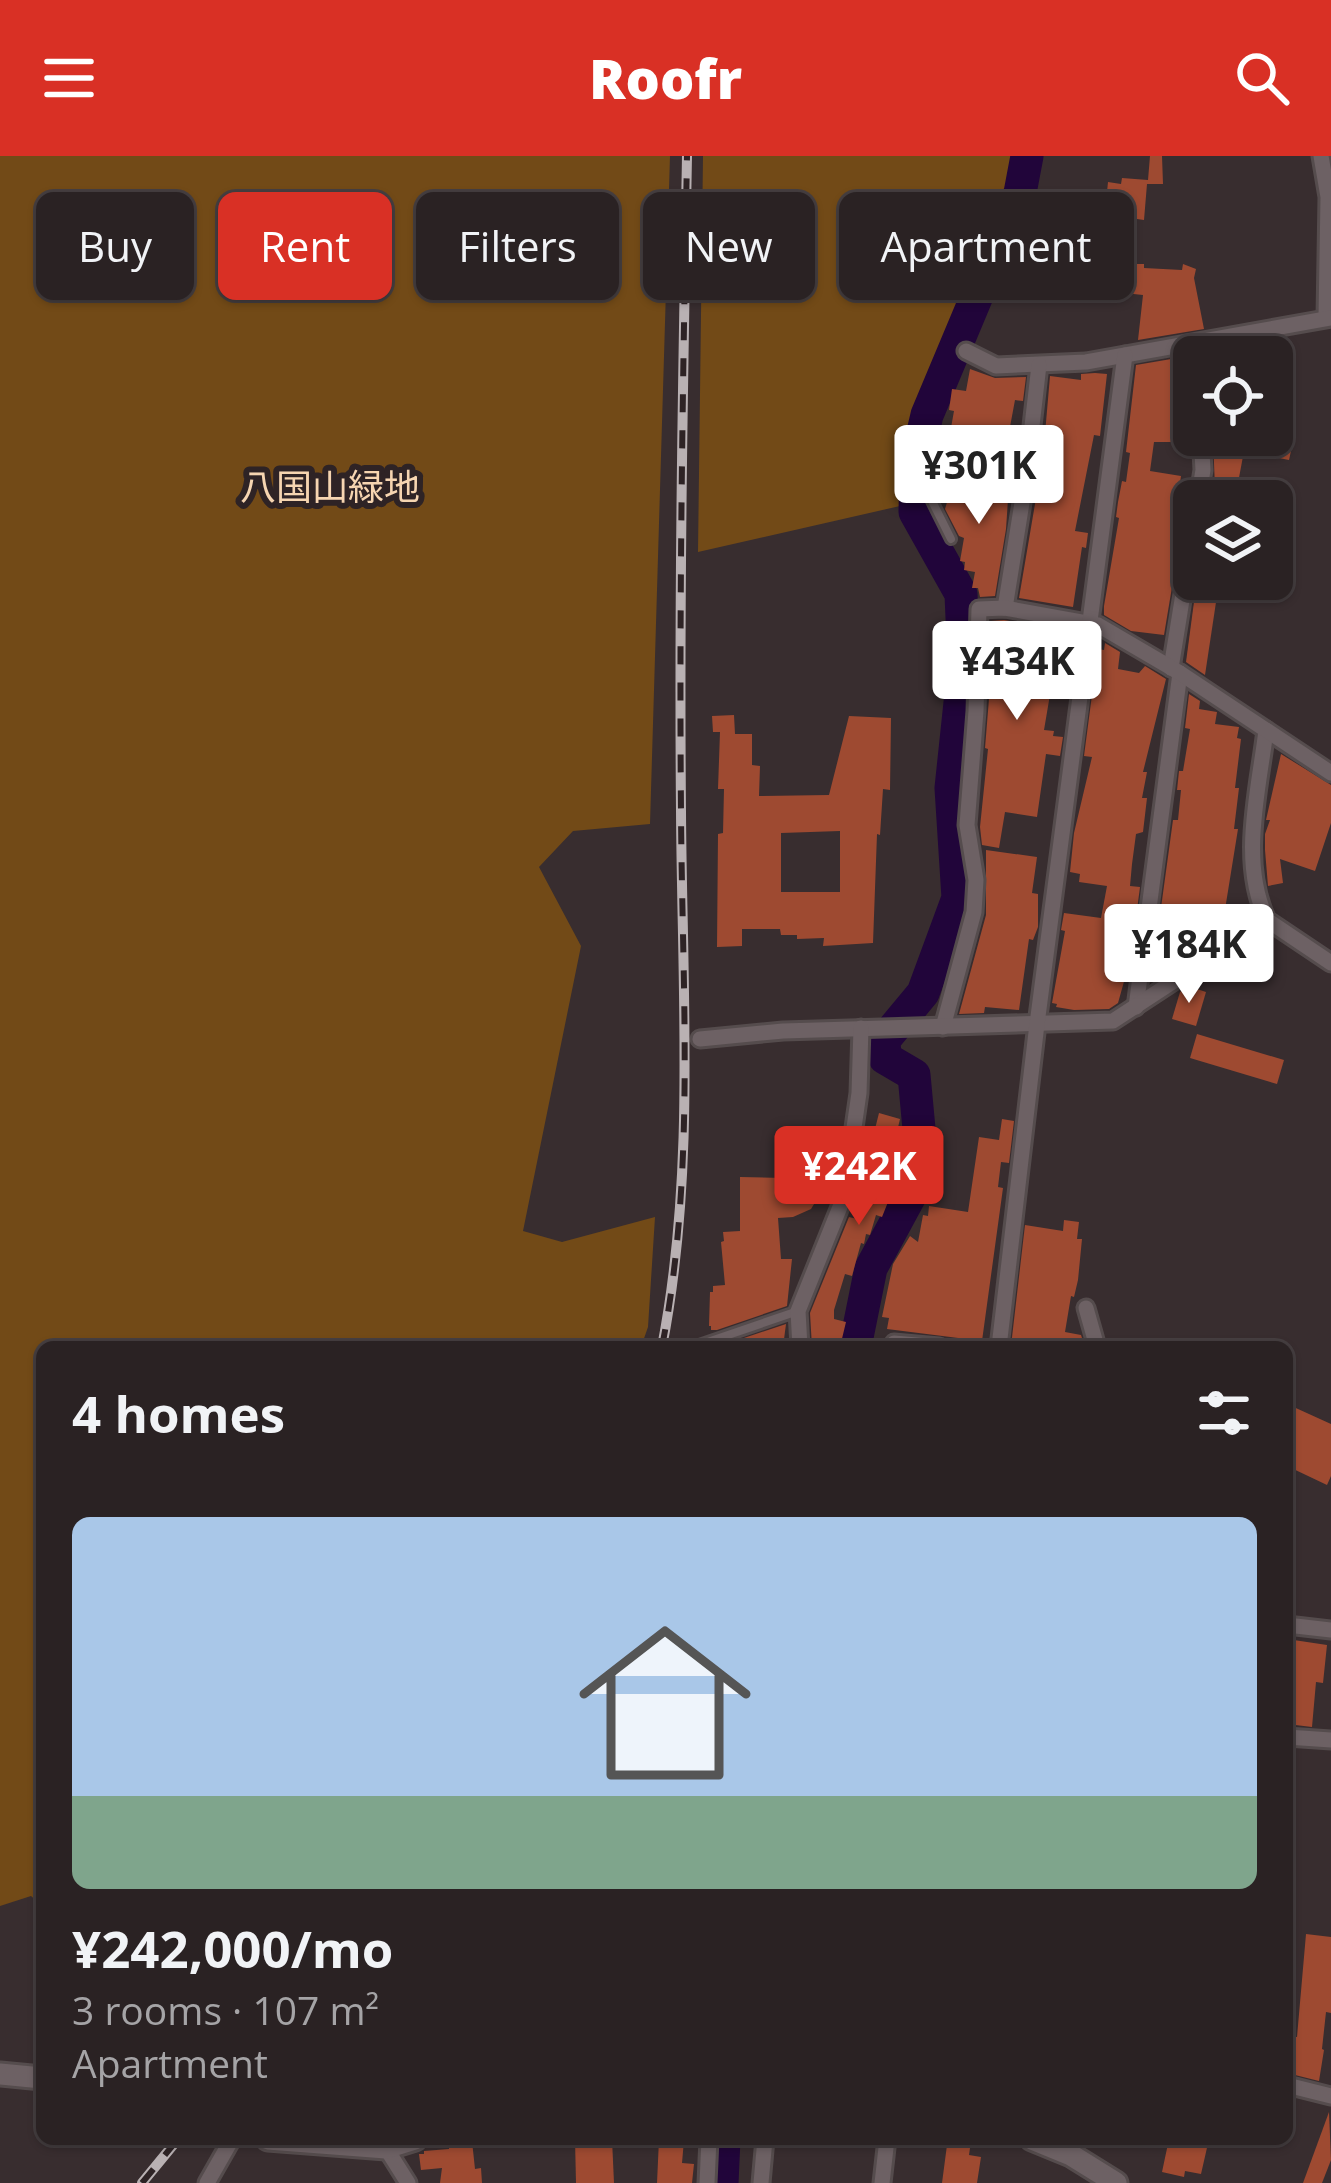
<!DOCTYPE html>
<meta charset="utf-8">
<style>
body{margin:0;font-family:"Open Sans","Noto Sans JP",sans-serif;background:#322a2b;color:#f1f3f6;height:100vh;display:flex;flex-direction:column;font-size:45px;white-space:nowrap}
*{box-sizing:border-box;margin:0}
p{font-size:39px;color:#a5a4a6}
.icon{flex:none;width:66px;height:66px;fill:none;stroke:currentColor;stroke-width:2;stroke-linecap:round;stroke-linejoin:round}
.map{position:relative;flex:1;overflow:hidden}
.panel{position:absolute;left:36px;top:1185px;width:1257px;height:804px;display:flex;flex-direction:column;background:#2a2223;border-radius:18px;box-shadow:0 3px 9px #0004,0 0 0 3px #463f41}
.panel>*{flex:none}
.hud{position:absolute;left:36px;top:36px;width:1260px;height:108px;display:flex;gap:24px}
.buttons{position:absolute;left:1173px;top:180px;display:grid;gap:24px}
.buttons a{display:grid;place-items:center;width:120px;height:120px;border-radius:18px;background:#2a2223;box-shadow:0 3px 9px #0004,0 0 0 3px #463f41;font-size:60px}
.price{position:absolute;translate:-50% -102px;padding:0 27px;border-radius:12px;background:#fff;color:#222;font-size:39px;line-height:78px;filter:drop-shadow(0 3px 6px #0008)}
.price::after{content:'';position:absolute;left:50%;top:72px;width:36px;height:27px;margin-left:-18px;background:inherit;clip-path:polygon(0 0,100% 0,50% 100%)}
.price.selected{background:#d93025;color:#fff}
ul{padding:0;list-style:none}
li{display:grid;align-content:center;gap:24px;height:636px;padding:0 36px}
li span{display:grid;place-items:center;height:372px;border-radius:18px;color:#555}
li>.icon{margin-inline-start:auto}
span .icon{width:216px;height:216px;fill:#fffc;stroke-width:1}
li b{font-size:51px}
h2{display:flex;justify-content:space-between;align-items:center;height:144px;padding:0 36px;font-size:51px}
.tag{padding:0 42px;border-radius:18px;background:#2a2223;box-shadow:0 3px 9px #0004,0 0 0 3px #463f41;font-size:42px;line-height:108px}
.tag.selected{background:#d93025;color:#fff}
header{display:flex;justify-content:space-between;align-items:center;height:156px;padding:0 36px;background:#d93025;color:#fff;font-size:54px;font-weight:800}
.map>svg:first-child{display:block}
.green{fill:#724a17}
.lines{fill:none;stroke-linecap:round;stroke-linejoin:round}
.river{stroke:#21053a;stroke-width:33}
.building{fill:#9e4a31;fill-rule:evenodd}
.lane-casing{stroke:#554c4d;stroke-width:14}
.street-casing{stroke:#554c4d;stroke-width:21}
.secondary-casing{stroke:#554c4d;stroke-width:27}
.lane{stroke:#6d6164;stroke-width:8}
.street{stroke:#6d6164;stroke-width:15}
.secondary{stroke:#6d6164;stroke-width:21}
.rail-casing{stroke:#b9b1b3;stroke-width:10}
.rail{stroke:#2e2325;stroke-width:6;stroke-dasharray:18;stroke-linecap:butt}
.labels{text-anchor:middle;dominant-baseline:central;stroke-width:12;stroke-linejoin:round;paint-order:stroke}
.park-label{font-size:36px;fill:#f6d5b1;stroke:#2e2325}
</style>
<header><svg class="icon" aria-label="menu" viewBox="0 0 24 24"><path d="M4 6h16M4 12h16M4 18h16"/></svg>Roofr<svg class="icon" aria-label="search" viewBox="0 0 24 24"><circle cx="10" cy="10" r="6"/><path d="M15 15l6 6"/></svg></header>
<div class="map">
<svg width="1331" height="2027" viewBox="0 0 1331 2027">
<rect width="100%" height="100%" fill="#382d2f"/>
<g class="green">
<path d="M0,0h670l-20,668 -77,7 -34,36 42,79 -58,285 39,11 93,-25 -7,110 -7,20h-107l-17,-7 -1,7h-474v559l-11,-10 -31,10z"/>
<path d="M703,0h313v7l-113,285 -3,58 -202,46z"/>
</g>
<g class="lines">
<g class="river">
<path d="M855,1191l16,-79 52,-96 -9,-97 -29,-17 -1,-18 39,-47 35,-95 -7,-110 13,-123 -3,-71 -46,-82 1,-50 11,-47 93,-222 7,-37"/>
<path d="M722,2027l2,-44"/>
</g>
</g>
<g class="building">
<path d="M1150,0h12l1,28h-16l-3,36 -7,-1 -2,26 -33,-3 6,-60 13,2 1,-6 26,2z"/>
<path d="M1124,108h20v4l38,2 1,-6 13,5 -2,9 10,51 -66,11 5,-45 -19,-2z"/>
<path d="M1183,201l2,19h-7l3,66h-27l-4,29 31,5 -9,64h5l-5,28 3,1 -11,66 -33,-4 -27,-16v-9l15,-88 -3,-1 2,-15 4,-21 4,1 4,-29 -4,-1 10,-87z"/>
<path d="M970,213l25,9 31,-1 -3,24 -8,-1 -8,43h3l-1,9h2l-1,16 -64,-9 1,-3 -5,-2 3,-15h4l5,-28 -5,-1 3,-21 14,2z"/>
<path d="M1272,214h18v56l3,16 -4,18 -45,-9 -6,32 -3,-1 -2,9 -18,-3 -2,-50 59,-3z"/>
<path d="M1095,217l12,1 -7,62 -6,-1 -19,96 13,2 -2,15 -4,-1 -9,60 -54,-9 24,-141 7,-81 31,4v-6z"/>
<path d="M943,320l66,9 -3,44 -11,67 -15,1 -2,-9h-6l3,-16 -11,-2 1,-8 -5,-1 4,-23 -5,-2 -14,-27 3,-10 -9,-3z"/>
<path d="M1196,431l22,2 -13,86 -19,-13z"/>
<path d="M1004,464l43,8 -1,4 10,2 -4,21 14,3 -3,15 -9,-2 -10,59 10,1 -1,5 10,1 -3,19 -14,-2 -9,63 -32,-5 -6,36 -17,-3 -2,-18 8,-78 -3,-1 7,-86h-3l2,-41z"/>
<path d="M1105,487l15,9 -2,17 21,4 6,-7 21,13 -23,93h4l-5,26h5l-4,34 -7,2 -4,30 -2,22 10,1 -12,92 -3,-1 -7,25 -9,6 -35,1 -18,-3 1,-3 -5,-1 13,-72 -4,-1 3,-17 37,5 6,-32 -28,-4 1,-8 -10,-2 4,-39 18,-76 -8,-1 14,-107 6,1z"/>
<path d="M1189,538l11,7 -1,8 18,3 -2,12 24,3 -2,11 4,1 -6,49h4l-5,41h4l-15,93 -37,-7 -5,41 -14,-3 -2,20 -14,8 22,-161h5l3,-30h-4l2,-19h4l7,-42 -5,-1z"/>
<path d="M734,559l1,19h17v31l8,1 -1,30 70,-1 20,-79 42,2 -1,72 -7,-1 -3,46 -3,-1 -4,109 -50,3 1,-8 -27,1v-4h-16l-1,-6h-38v17l-25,1 1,-113 5,-1 1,-44h-6l2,-57h-7l-1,-16zM840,675v61h-59v-59z"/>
<path d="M1281,598l50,31v38l-16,48 -35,-12 3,24 -15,3 -3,-36v-16l5,-14h-4z"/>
<path d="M986,694l51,7 -5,36 6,1v33l-5,13 -4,-1 -10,71 -34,-3 -1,6 -25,1 27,-99z"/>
<path d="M1188,830l18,6 -10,34 -24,-7 8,-27z"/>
<path d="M1197,878l87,26 -7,24 -87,-26z"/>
<path d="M879,957l21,6 -4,17 4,2 -1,18 4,1 1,4 -10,38 -4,-2 -8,20 -6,-2 -6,20 -4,-1 -2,10 -3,-1 -9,33 -7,-2 -11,36v9l12,3 -6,25h-28l-2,-34 39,-96 8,2 3,-5 7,-28 -9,-3 4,-24 5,2z"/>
<path d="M1002,963l12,2 -5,42 -8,-1 -3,25 5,1 -21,153 -95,-12 2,-11 -7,-1 11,-53 17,-28 8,6 5,-27 5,1 1,-10 39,6 11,-75 20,3z"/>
<path d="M795,979l39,10 -12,46 -11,18 -18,8 -15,1 3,41h11l-5,47 -70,24h-6v-4h-2l1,-34h3v-6l12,-1 -4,-43 3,-1 -1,-9 17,-1v-54l44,1z"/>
<path d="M1064,1064l15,2 -2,17h5l-4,41 -4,17 -3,-1 -6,36 16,3 4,12 -74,-1 14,-121 38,6z"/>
<path d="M786,1168l-3,23h-43l1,-8z"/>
<path d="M1287,1248l44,20v52l-4,9 -40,-19 7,-14 -7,-3z"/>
<path d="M1287,1483l40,6 -4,38 -7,-1 -4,45 -25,-3z"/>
<path d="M1306,1778l25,3v76l-5,-1 -4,37 2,1 -5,31 -32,-8v-37l10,1z"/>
<path d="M1329,1956l2,48 -9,23h-19z"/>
<path d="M575,1983h37l2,44h-38z"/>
<path d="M659,1983l25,1 -2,23 12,1 -2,19h-35z"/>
<path d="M1169,1983h40l-8,35 -16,-3 -1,6 -22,-5z"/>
<path d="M472,1985l3,28 6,-1 1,15h-42l2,-15 -21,2 -2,-16h5v-3l25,-2v-5z"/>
<path d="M947,1989l23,3 -1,7 12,2 -4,26h-35z"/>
</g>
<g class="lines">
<g class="lane-casing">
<g id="lane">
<path d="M951,383l-22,-44 5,-29 90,12"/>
<path d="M693,1191l105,-36"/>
</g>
</g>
<g class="street-casing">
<g id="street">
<path d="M1321,0l7,41 -2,120"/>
<path d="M966,195l30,15 90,-4 245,-44"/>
<path d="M1198,345l5,-31 -2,-35"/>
<path d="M1005,452l21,-130 13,-113"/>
<path d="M1171,512l23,-142"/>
<path d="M1266,574c-7,60 -27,132 1,190l64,43"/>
<path d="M1136,851l44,-334"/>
<path d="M943,871l31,-115 2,-32 -9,-55 9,-114 3,-102 26,-1 93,17 82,48 151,100"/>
<path d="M700,883l83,-8 330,-10 81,-53 43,-22 30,-26"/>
<path d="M1086,1152l11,39"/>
<path d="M894,1187l45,4"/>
<path d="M800,1191l-2,-36 46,-114 15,-104 2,-65"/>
<path d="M999,1191l38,-323 88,-669"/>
<path d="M1287,1469l44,5"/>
<path d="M1287,1581l44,3"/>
<path d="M1287,1929l44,11"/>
<path d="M386,1992l22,35"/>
<path d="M207,2027l25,-44"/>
<path d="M707,2027l2,-44"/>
<path d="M761,2027l4,-44"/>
<path d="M882,2027l5,-44"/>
</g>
</g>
<g class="secondary-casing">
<g id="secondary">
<path d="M0,1918l42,4"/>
<path d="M268,1983l118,9 29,-9"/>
<path d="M1032,1983l39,16 45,28"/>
</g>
</g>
<use href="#lane" class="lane"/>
<use href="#street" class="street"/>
<use href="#secondary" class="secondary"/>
<g class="rail-casing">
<g id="rail">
<path d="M662,1191c34,-175 20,-358 19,-536 -2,-218 2,-437 6,-655"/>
<path d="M142,2027l36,-44"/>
</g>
</g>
<use href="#rail" class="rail"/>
</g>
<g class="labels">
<g class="park-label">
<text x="330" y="330">八国山緑地</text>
</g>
</g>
</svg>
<div class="buttons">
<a><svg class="icon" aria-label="locate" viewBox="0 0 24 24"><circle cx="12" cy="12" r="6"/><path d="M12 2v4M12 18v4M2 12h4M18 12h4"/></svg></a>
<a><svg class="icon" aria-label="layers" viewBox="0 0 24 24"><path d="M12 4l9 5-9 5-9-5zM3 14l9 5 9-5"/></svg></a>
</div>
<b class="price" style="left:979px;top:371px">¥301K</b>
<b class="price" style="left:1017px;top:567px">¥434K</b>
<b class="price" style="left:1189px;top:850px">¥184K</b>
<b class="price selected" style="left:859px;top:1072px">¥242K</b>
<div class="hud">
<a class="tag">Buy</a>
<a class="tag selected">Rent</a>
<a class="tag">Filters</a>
<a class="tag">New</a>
<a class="tag">Apartment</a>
</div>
<section class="panel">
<h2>4 homes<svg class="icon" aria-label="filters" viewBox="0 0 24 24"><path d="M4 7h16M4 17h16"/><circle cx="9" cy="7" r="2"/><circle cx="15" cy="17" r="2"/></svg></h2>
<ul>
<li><span style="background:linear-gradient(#a9c7e8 75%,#7fa58c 0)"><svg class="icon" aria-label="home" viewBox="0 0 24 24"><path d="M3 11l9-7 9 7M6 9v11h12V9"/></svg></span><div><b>¥242,000/mo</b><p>3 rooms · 107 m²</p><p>Apartment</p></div></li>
</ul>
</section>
</div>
